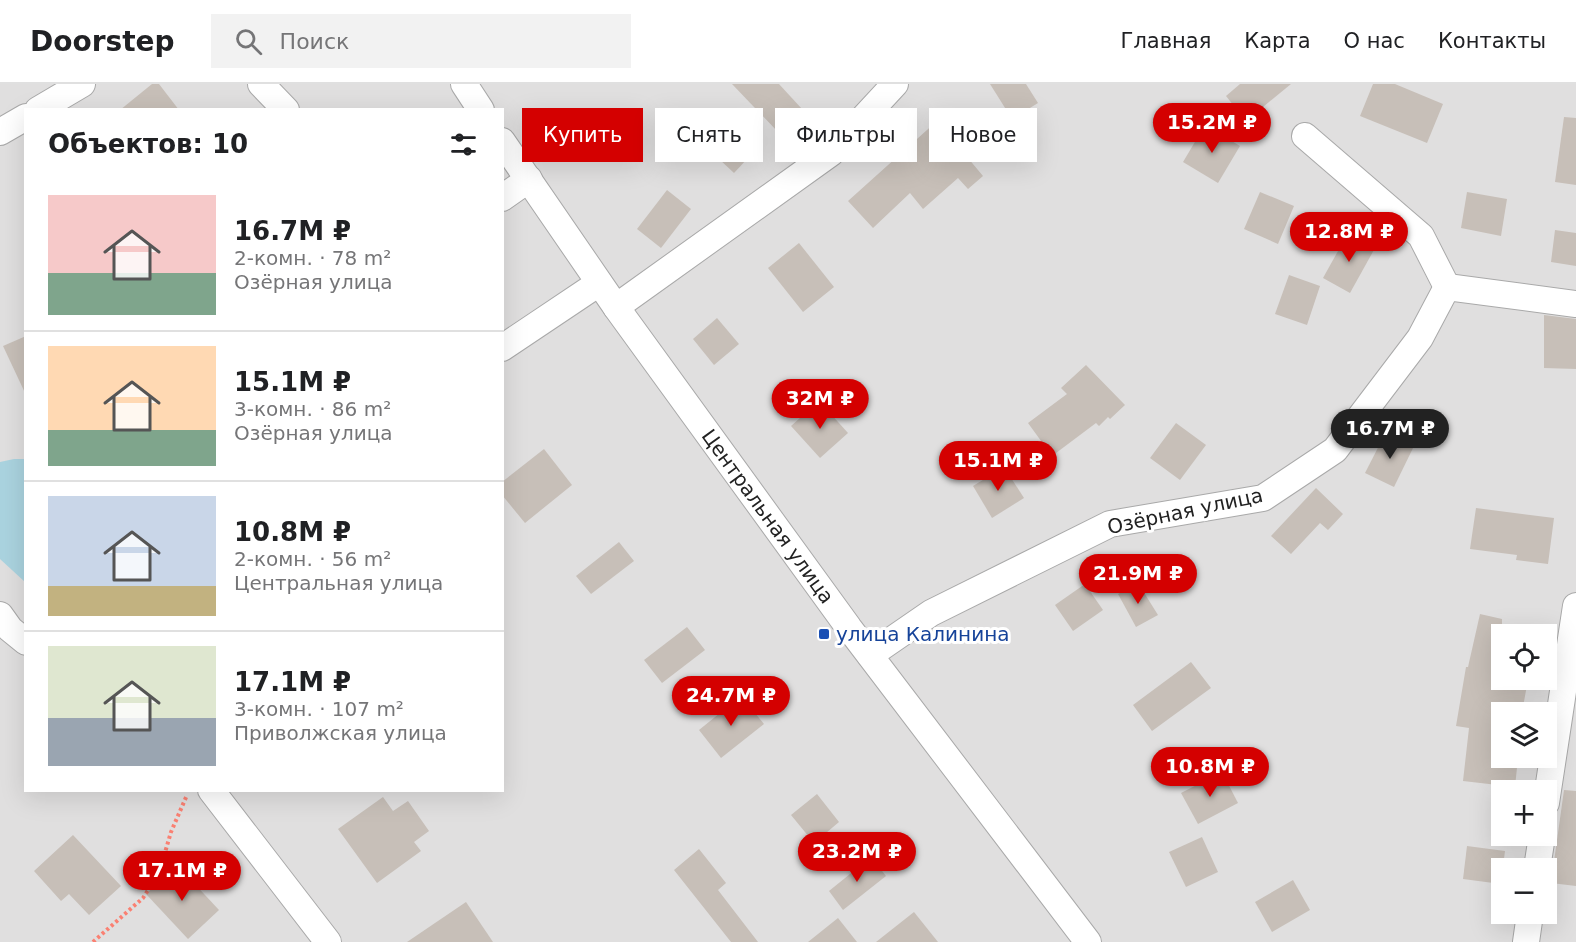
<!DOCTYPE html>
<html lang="ru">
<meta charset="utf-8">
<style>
body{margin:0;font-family:"DejaVu Sans",sans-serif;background:#f2f2f2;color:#202124;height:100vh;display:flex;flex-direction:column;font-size:22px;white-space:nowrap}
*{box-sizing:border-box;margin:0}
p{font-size:20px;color:#757577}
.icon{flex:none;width:33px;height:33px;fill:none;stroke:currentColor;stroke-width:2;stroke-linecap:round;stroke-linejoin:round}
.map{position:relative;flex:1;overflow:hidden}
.sheet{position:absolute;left:24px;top:24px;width:480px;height:684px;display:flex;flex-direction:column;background:#fff;border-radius:0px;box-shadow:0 6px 24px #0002}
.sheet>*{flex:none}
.guide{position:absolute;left:522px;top:24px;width:570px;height:54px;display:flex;gap:12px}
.fabs{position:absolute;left:1491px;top:540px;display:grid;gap:12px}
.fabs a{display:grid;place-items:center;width:66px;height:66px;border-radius:0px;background:#fff;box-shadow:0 6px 24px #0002;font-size:30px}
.price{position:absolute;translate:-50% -51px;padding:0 14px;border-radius:21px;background:#d40000;color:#fff;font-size:20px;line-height:39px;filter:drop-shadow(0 2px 3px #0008)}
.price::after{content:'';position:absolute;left:50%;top:36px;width:18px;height:14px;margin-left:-9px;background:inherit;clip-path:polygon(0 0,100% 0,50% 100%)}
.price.on{background:#222;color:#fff}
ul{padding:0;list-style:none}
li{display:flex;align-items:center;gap:18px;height:150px;padding:0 24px}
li+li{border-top:2px solid #e0e0e0}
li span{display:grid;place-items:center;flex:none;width:168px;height:120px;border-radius:0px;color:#555}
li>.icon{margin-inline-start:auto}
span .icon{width:72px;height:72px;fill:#fffc;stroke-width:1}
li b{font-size:26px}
h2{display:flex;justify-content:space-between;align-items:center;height:72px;padding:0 24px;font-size:26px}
.pill{padding:0 21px;border-radius:0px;background:#fff;box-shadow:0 6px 24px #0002;font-size:21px;line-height:54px}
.pill.on{background:#d40000;color:#fff}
header{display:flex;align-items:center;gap:36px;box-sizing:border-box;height:84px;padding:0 30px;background:#fff;border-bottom:2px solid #e0e0e0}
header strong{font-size:28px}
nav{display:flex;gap:33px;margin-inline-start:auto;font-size:21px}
.search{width:420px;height:54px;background:#f2f2f2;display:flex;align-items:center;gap:15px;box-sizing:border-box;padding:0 21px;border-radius:0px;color:#757577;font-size:22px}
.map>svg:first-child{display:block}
.residential{fill:#e0dfdf;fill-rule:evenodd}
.water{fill:#aad3df}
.building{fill:#c7bfb8}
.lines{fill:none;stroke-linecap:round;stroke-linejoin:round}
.minor-casing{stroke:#a9a9a9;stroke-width:28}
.path{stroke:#fa8072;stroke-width:4;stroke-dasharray:3 3;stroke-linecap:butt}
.minor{stroke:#fff;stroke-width:26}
.transit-dot{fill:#1a4fb4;stroke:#fff;stroke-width:2}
.labels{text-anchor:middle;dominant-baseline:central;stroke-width:6;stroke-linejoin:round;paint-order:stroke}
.street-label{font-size:20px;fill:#222;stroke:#fff}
.transit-label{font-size:20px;fill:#164399;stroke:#fff;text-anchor:start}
</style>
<header>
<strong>Doorstep</strong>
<div class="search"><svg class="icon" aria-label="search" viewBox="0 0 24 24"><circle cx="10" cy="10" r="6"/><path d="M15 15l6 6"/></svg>Поиск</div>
<nav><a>Главная</a><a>Карта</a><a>О нас</a><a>Контакты</a></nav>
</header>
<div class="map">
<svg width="1576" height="858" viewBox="0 0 1576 858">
<rect width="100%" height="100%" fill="#f2efe9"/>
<path class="residential" d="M0,0h1576v858h-1576zM26,26h476v680h-476zM1502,550h44v46h-44zM1502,628h44v46h-44zM1502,706h44v46h-44zM1502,784h44v46h-44z"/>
<path class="water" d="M14,375h11v123l-25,-23v-97z"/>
<g class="building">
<path d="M152,0h7l20,26h-59z"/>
<path d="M732,0h47l23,25 -24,23z"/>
<path d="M990,0h36l12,19 -26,16z"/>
<path d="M1240,0h51l-45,37 -20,-25z"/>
<path d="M1373,0h22l48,20 -16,39 -67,-27z"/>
<path d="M1564,33l12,1v67l-21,-3z"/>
<path d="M937,37l46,55 -15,13 -10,-11 -35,31 -13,-16 -37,35 -25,-27z"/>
<path d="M1205,41l35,21 -22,37 -35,-21z"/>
<path d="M716,44l32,30 -14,15 -32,-30z"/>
<path d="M667,106l24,19 -30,39 -24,-19z"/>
<path d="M1260,108l34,14 -16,38 -34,-15z"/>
<path d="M1467,108l40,7 -6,37 -40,-8z"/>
<path d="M1555,146l21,3v33l-25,-4z"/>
<path d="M1348,149l27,15 -25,45 -27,-15z"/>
<path d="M799,159l35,44 -31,25 -35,-44z"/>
<path d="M1289,191l31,11 -13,39 -32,-11z"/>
<path d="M1544,231l32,4v50l-32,-1z"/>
<path d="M717,234l22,26 -25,21 -21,-26z"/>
<path d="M26,252v59l-23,-49z"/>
<path d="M1086,281l39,40 -15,14 -2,-2 -9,9 -3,-3 -44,33 -24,-33 39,-29 -6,-6z"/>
<path d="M819,317l29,32 -28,25 -29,-32z"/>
<path d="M1176,339l30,22 -26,35 -30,-22z"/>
<path d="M1386,348l28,14 -20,41 -29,-14z"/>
<path d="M544,365l28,36 -47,38 -23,-28v-13z"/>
<path d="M1004,383l20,31 -32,20 -19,-32z"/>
<path d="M1316,404l27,26 -15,16 -8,-7 -29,31 -20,-18z"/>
<path d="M1476,424l78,10 -6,46 -32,-4 1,-5 -47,-6z"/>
<path d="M619,458l15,19 -43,33 -15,-18z"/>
<path d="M1138,499l20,32 -22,12 -18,-33z"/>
<path d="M1085,500l18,26 -30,21 -18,-26z"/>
<path d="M1480,530l22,5v61h26l-6,32h-20v46h16l-3,29 -52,-6 6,-53 -13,-2 10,-59h2z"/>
<path d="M687,543l18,23 -43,33 -18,-23z"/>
<path d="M1191,578l20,26 -59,43 -19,-26z"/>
<path d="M741,612l23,28 -43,34 -22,-28z"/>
<path d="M1222,688l16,31 -40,21 -17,-31z"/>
<path d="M1564,706l12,1v95l-25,-3z"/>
<path d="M817,710l22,28 -25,21 -23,-28z"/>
<path d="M383,713l10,14 15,-10 21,30 -15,11 7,9 -44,32 -39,-54z"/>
<path d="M73,751l48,51 -32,29 -20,-21 -8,7 -27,-30z"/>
<path d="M1202,753l16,35 -32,15 -17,-35z"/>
<path d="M1467,762l38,5 -4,33 -38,-5z"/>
<path d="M699,765l27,34 -8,7 40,52h-27l-57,-72z"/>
<path d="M871,773l15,19 -43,34 -14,-19z"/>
<path d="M177,781l42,45 -31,29 -42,-45z"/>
<path d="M1293,796l17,30 -38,22 -17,-30z"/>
<path d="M466,818l27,40h-86z"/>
<path d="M914,828l24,30h-62z"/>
<path d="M838,834l19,24h-49z"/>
</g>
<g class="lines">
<g class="minor-casing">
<g id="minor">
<path d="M261,0l25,26"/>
<path d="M464,0l17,26"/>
<path d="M38,26l44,-26"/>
<path d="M0,48l26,-15"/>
<path d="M1305,52l116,100 26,51"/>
<path id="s1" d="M502,57l114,166 233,321 239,314"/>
<path d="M502,114l27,-19"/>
<path d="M616,223l215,-154 64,-69"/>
<path d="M502,264l97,-65"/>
<path d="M0,531l10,14 16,13"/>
<path d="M870,571l61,-42 179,-89 153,-26 72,-48 85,-112 27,-51 129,17"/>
<path d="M211,706l117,152"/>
<path d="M1546,719l30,-197"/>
<path d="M1537,784l5,-32"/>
<path d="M1526,858l4,-28"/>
</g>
</g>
<path class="path" d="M93,858l50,-44 16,-25 12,-41 16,-37"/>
<use href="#minor" class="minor"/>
</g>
<rect class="transit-dot" x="818" y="544" width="12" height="12" rx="3"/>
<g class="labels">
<g class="street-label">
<text transform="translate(1185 427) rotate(-12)">Озёрная улица</text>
<text stroke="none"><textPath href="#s1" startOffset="460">Центральная улица</textPath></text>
</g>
<g class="transit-label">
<text x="836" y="550">улица Калинина</text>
</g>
</g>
</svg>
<div class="fabs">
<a><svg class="icon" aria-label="locate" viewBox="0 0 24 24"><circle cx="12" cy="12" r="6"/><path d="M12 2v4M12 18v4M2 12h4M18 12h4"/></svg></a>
<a><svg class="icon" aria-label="layers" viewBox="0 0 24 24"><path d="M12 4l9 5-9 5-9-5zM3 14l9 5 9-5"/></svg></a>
<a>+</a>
<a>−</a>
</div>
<b class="price" style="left:1212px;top:70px">15.2M ₽</b>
<b class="price" style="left:1349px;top:179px">12.8M ₽</b>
<b class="price" style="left:820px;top:346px">32M ₽</b>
<b class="price on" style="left:1390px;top:376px">16.7M ₽</b>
<b class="price" style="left:998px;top:408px">15.1M ₽</b>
<b class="price" style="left:1138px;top:521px">21.9M ₽</b>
<b class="price" style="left:731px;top:643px">24.7M ₽</b>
<b class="price" style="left:1210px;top:714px">10.8M ₽</b>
<b class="price" style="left:857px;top:799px">23.2M ₽</b>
<b class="price" style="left:182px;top:818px">17.1M ₽</b>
<div class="guide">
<a class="pill on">Купить</a>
<a class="pill">Снять</a>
<a class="pill">Фильтры</a>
<a class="pill">Новое</a>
</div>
<section class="sheet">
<h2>Объектов: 10<svg class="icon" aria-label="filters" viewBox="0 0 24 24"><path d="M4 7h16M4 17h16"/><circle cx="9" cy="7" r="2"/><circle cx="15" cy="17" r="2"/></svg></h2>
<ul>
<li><span style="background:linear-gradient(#f6c9c9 65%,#7fa58c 0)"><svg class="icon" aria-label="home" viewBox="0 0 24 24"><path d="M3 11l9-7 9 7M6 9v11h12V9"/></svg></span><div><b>16.7M ₽</b><p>2-комн. · 78 m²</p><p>Озёрная улица</p></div></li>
<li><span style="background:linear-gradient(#ffd9b3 70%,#7fa58c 0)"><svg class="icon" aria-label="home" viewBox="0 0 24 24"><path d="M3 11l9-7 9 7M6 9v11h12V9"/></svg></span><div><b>15.1M ₽</b><p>3-комн. · 86 m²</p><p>Озёрная улица</p></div></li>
<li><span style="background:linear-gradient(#c9d6e8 75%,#c2b280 0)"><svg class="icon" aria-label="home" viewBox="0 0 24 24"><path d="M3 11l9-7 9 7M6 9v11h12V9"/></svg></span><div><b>10.8M ₽</b><p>2-комн. · 56 m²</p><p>Центральная улица</p></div></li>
<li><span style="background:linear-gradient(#dfe7d0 60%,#9aa5b1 0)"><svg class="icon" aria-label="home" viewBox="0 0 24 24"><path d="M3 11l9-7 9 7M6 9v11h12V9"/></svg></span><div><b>17.1M ₽</b><p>3-комн. · 107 m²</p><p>Приволжская улица</p></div></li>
</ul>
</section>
</div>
